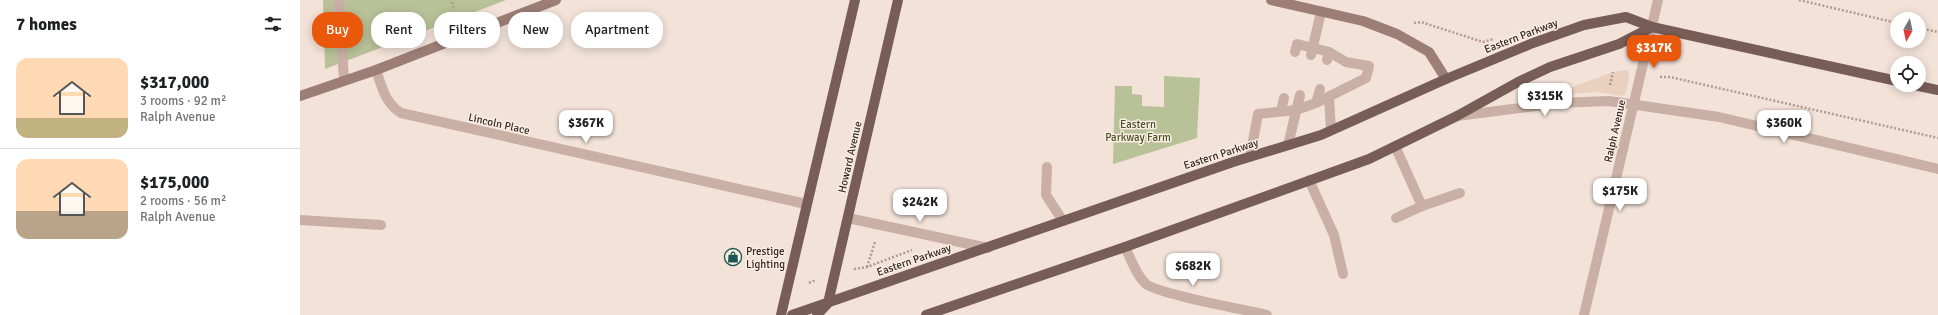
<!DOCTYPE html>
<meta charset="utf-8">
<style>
body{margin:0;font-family:Signika,sans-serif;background:#f2f2f2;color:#202124;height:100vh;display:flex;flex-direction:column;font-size:15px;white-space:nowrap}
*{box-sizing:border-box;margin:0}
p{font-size:13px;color:#757577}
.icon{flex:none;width:22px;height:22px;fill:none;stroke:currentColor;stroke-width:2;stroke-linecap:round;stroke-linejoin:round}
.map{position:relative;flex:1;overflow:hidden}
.details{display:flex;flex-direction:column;background:#fff;width:300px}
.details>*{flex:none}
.hud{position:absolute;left:12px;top:12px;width:380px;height:36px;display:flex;gap:8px}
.needle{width:26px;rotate:189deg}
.controls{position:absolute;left:1590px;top:12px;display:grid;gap:8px}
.controls a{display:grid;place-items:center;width:36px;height:36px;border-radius:50%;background:#fff;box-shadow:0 2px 10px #0003;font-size:20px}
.price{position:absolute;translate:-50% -34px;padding:0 9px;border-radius:8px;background:#fff;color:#222;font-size:13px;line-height:26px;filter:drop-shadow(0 1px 2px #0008)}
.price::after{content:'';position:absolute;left:50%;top:24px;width:12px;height:9px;margin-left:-6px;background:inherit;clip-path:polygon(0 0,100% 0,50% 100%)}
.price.selected{background:#ea580c;color:#fff}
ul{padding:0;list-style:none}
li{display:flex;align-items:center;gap:12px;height:100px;padding:0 16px}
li+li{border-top:1px solid #e0e0e0}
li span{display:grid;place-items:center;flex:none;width:112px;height:80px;border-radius:12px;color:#555}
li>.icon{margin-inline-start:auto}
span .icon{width:48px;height:48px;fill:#fffc;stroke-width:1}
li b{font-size:17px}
h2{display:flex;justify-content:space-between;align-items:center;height:48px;padding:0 16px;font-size:17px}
.chip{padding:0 14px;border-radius:16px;background:#fff;box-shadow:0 2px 10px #0003;font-size:14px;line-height:36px}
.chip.selected{background:#ea580c;color:#fff}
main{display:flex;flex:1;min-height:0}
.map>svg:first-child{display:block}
.green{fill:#b9c198}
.plaza{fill:#ead0be}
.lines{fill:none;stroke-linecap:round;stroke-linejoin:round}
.path{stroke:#b6998e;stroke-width:2.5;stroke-dasharray:2 2;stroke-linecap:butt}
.lane{stroke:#cab0a4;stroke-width:10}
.street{stroke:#cab0a4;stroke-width:10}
.secondary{stroke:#9d7e75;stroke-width:10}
.primary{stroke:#775d56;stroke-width:10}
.labels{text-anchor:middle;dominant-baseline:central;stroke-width:3;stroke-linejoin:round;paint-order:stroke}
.street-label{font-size:11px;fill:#352826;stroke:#f9ede4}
.park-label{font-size:11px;fill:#4a5429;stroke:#f9ede4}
.poi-label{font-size:11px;fill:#352826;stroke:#f9ede4;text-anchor:start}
</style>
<main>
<section class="details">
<h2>7 homes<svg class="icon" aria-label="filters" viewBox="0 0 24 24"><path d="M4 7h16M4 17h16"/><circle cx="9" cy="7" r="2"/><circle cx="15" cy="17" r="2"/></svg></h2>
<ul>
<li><span style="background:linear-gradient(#ffd9b3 75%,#c2b280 0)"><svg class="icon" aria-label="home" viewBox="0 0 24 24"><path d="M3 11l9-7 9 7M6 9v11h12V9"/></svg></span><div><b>$317,000</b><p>3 rooms · 92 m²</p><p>Ralph Avenue</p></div></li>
<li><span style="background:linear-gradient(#ffd9b3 65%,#b9a48a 0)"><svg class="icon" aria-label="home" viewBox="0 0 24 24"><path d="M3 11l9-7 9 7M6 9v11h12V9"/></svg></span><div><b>$175,000</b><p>2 rooms · 56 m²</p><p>Ralph Avenue</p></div></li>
</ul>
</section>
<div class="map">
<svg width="1638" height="315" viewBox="0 0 1638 315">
<rect width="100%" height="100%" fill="#f2e2d8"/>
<g class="green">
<path d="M23,0h183l-181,69z"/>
<path d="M864,76l36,2 -3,60 -84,26 2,-78h17v8l10,1v11l22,1z"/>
</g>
<path class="plaza" d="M1327,70l2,3 -1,9 -3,12 -3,2 -24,-4 -30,2 -1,-3v-2l46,-17z"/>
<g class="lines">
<g class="path">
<path d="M1499,0l98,23"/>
<path d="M152,2l2,8"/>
<path d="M1114,23l7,-1 62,20 10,-3"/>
<path d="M1619,28l19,4"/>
<path d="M1360,77h10l268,61"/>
<path d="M1310,85l3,-13"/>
<path d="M567,267l8,-25"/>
<path d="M554,269l13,-2 45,-17"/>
<path d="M509,283l7,-3"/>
</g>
<g class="lane">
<path d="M995,52l2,-8 32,8 -2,8"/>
<path d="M1011,55l10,-43"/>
<path d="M1029,97l2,33"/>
<path d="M1016,103l50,-25 3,-12 -23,-4 -17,-10"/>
<path d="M981,111l3,-13"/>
<path d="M988,145l12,-50"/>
<path d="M1095,146l27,60 38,-13"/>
<path d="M950,157l8,-43 38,-4 20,-7 4,-14"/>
<path d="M747,167l-1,28 17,26"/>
<path d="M1009,180l25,55 9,39"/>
<path d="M1096,218l26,-12"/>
<path d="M0,220l81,5"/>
</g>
<g class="street">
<path d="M39,0l5,80"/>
<path d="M76,70c6,17 9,33 25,43l405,91"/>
<path d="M1157,116l102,-13 50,-2 110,16 219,52"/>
<path d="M548,218l140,30"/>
<path d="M825,247c6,12 11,28 21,37 12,10 101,26 121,31"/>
<path d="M1284,315l74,-315"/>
</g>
<g class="secondary">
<path d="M971,0l92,21 34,13 32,18 17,27"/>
<path d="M0,96l76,-26 180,-70"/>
</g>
<g class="primary">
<path d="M1614,85l24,5"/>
<path d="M481,315l74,-315"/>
<path d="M492,315l441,-153 88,-27 125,-56 87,-36 51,-18 42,-8 26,10 245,54"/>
<path d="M517,315l11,-12 70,-303"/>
<path d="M626,315l199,-68 244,-88 88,-43 61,-34 32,-15 69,-23 33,-17"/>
</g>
</g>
<defs>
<g id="shop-ring" transform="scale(0.9)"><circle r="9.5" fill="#f9ede4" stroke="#1b5752" stroke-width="1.5"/><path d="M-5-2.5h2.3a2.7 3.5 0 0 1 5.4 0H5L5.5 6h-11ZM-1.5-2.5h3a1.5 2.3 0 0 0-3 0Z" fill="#1b5752"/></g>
</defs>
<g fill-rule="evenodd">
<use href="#shop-ring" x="433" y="257"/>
</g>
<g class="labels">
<g class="street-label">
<text transform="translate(1221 36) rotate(-21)">Eastern Parkway</text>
<text transform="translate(199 124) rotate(13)">Lincoln Place</text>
<text transform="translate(1315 131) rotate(-77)">Ralph Avenue</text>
<text transform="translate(921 154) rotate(-18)">Eastern Parkway</text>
<text transform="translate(550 157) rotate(-77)">Howard Avenue</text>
<text transform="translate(614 260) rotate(-19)">Eastern Parkway</text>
</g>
<g class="park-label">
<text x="838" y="124">Eastern<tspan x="838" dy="13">Parkway Farm</tspan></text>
</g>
<g class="poi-label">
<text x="446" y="251">Prestige<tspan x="446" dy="13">Lighting</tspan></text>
</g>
</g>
</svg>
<div class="controls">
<a><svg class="needle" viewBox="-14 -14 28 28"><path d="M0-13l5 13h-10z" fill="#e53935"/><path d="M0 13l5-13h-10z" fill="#757577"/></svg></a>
<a><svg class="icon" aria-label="locate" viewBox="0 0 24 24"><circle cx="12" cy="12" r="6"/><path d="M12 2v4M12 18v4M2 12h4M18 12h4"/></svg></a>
</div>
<b class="price selected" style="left:1354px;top:69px">$317K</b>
<b class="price" style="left:1245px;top:117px">$315K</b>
<b class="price" style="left:286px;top:144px">$367K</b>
<b class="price" style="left:1484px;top:144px">$360K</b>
<b class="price" style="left:1320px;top:212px">$175K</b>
<b class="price" style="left:620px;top:223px">$242K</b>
<b class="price" style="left:893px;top:287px">$682K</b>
<div class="hud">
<a class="chip selected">Buy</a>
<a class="chip">Rent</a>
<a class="chip">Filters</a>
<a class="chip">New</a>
<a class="chip">Apartment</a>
</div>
</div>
</main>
